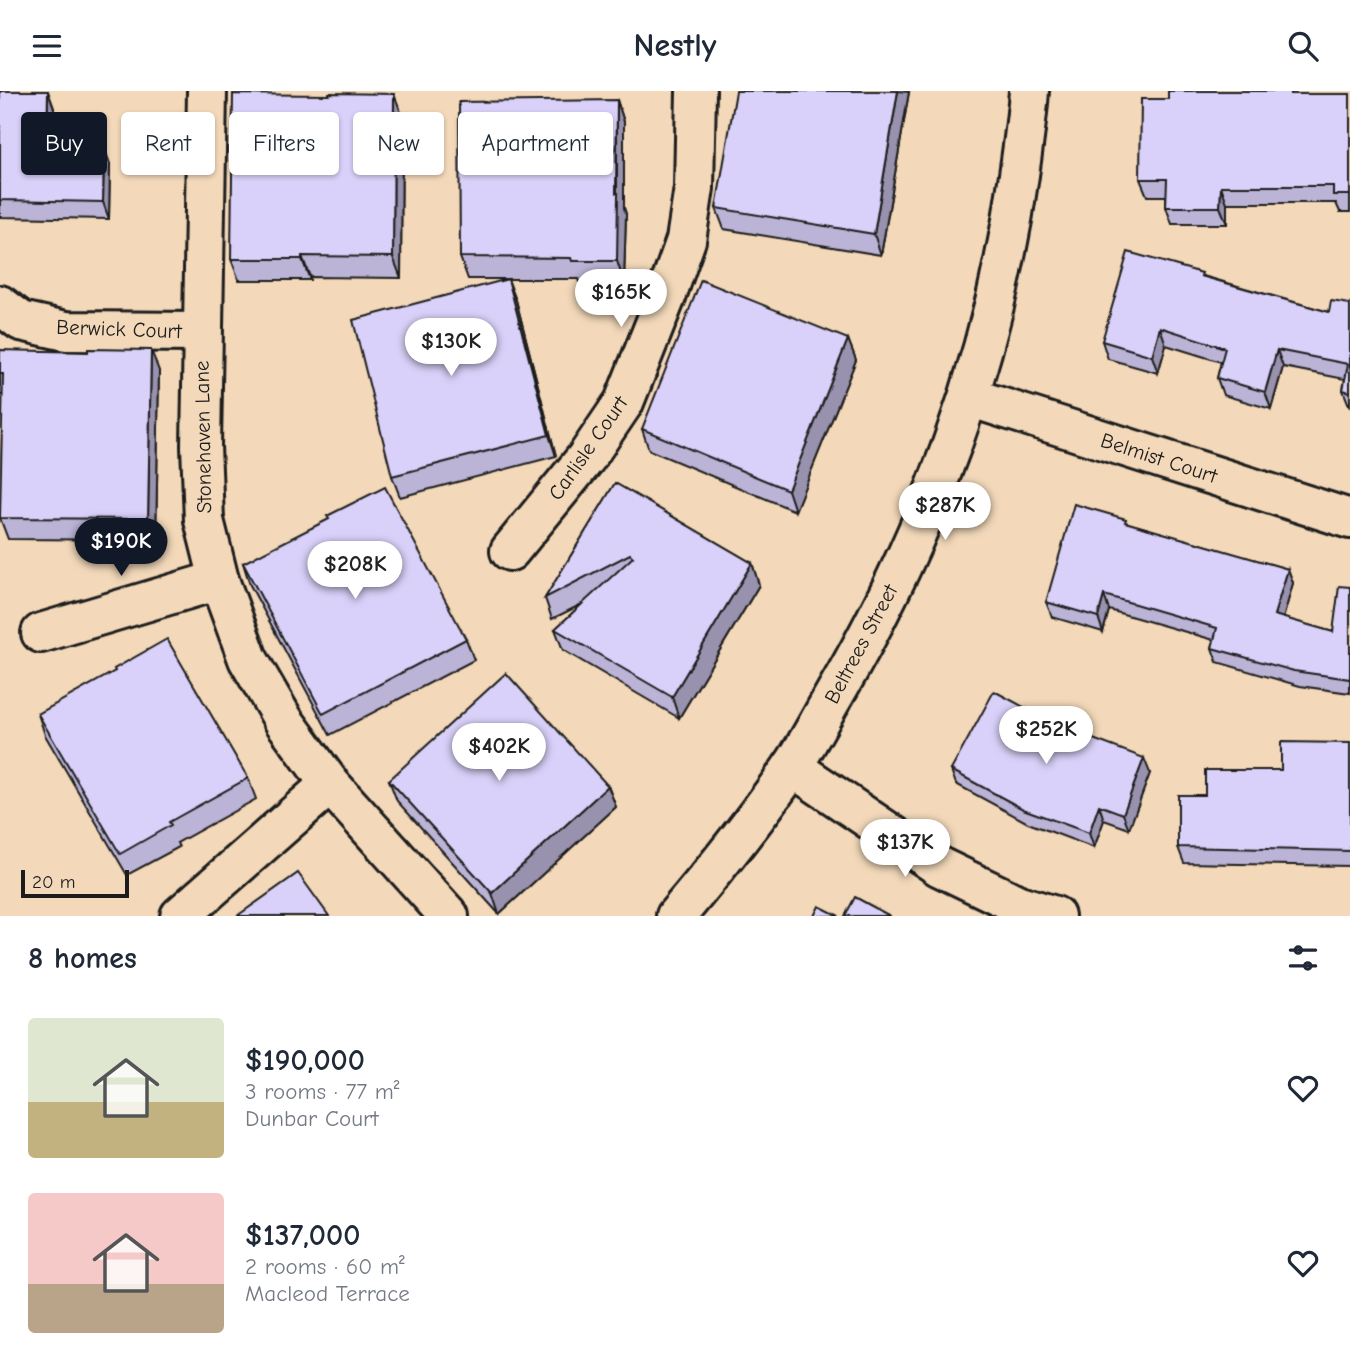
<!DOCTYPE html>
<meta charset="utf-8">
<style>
body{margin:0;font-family:"Comic Neue",sans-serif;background:#f6f6f7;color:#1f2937;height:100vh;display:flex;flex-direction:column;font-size:26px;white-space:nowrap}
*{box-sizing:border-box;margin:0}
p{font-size:23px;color:#747a83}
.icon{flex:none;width:38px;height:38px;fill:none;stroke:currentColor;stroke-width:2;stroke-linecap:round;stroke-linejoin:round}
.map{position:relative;height:825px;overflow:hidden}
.side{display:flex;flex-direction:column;background:#fff;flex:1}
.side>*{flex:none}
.hud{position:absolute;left:21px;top:21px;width:700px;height:63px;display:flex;gap:14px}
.scale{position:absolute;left:21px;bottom:18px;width:108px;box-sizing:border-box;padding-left:7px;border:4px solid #1c1c1c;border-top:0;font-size:19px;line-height:24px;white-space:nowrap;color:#1c1c1c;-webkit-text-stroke:5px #f3d9ba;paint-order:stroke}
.price{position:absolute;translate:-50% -60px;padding:0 16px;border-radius:24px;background:#fff;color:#222;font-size:23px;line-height:46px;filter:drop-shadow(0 2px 4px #0008)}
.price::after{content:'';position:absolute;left:50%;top:42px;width:21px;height:16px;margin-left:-10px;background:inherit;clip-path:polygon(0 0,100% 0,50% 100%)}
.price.on{background:#111827;color:#fff}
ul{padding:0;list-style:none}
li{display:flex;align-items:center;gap:21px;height:175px;padding:0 28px}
li span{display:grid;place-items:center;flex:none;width:196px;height:140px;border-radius:7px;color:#555}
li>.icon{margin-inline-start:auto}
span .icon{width:84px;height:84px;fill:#fffc;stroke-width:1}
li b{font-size:30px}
h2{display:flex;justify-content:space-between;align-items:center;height:84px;padding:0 28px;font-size:30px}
.tag{padding:0 24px;border-radius:7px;background:#fff;box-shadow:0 2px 5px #0004;font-size:24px;line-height:63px}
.tag.on{background:#111827;color:#fff}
header{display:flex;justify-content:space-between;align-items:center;height:91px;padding:0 28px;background:#fff;font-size:32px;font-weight:700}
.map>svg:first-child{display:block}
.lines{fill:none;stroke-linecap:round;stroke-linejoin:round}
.minor-casing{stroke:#1c1c1c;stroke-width:44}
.minor{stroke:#f3d9ba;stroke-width:38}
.wall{fill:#bbb4d6;stroke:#1c1c1c;stroke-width:2}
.shaded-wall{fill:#9892ae;stroke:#1c1c1c;stroke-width:2}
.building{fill:#d9d1f9;stroke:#1c1c1c;stroke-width:2}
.labels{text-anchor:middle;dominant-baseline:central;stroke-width:6;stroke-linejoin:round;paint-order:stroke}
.street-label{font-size:21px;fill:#1c1c1c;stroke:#f3d9ba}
</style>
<header><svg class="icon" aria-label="menu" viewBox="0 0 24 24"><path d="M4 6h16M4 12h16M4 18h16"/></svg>Nestly<svg class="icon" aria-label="search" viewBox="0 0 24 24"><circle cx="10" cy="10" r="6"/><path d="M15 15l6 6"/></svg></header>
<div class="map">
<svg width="1350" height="825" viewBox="0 0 1350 825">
<rect width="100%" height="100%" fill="#f3d9ba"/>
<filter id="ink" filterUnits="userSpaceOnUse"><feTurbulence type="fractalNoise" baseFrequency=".0143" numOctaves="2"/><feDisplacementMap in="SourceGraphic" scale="14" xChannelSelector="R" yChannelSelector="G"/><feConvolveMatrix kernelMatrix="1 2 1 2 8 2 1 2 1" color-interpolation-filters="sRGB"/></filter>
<g filter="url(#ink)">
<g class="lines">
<g class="minor-casing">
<g id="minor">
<path d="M207,0l-6,355 3,74 15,60 29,79 36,62 46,63 119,132"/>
<path d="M0,214l21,16 45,10 136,1"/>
<path d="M969,306l381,122"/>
<path d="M510,460l76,-93 38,-56 43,-108 19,-54 8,-52 2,-97"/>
<path d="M41,542l178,-53"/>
<path d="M792,676l148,100 79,38 36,11"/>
<path d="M180,825l150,-132"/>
<path d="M676,825c40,-47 78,-95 114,-146 16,-23 29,-49 43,-73 94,-160 161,-338 186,-522 4,-28 8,-56 10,-84"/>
</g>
</g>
<use href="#minor" class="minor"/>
</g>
<g class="wall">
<path d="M0,0l54,17 -1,38 57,18 -1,55 -109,-2z"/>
<path d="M909,1l-28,163 -157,-26 -8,-21z"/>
<path d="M1296,3h54v118h-10l-4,-9h-109v21h-55l-6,-17v-11h-19l-7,-17 28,-80z"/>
<path d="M617,9l7,22v86l2,6 -2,68h-45l-1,-3h-110l-8,-22z"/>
<path d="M402,24l-1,163 -91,-1v3h-71l-8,-21z"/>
<path d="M1203,185l126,36 21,-8v104l-7,-18 2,-11 -62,-12 -12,42 -48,-14 -6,-17 4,-16 -55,-17 -8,28 -50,-14 -6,-18z"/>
<path d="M516,209l40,156 -156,41 -8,-21z"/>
<path d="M848,248l8,21 -61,151 -146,-61 -7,-21z"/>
<path d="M0,259l159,21 -3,169 -148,-1 -8,-21 3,-123h-3z"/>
<path d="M615,392l137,80 7,22 -80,133 -116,-68 -8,-21 27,-25 -30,15 -7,-21z"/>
<path d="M1127,432l161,46 5,14 -10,35 50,14 17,-45v106l-50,-7 -83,-24 -5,-14 2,-8 -105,-30 -6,22 -51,-15 -6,-15z"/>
<path d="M243,472l223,76 8,21 -144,75 -80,-150z"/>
<path d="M38,623l210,64 8,21 -79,44 2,4 -52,28 -82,-140z"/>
<path d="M1061,636l89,46 -21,56 -25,-9 -10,28 -66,-25 -72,-39 -5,-14z"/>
<path d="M1350,652v123l-166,-3 -6,-16 27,-52 76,-25z"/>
<path d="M389,689l219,6 8,21 -117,107 -102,-113z"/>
</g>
<g class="shaded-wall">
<path d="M48,0l6,17 -1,55 -6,-17z"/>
<path d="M898,0l11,1 -28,163 -7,-21z"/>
<path d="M394,3l8,21 -1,163 -8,-21z"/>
<path d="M617,9l7,22v86l2,6 -2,68 -7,-21z"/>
<path d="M104,56l6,17 -1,55 -6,-17z"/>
<path d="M1221,95l6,17v21l-7,-17z"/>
<path d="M302,165l8,21v3l-8,-21z"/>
<path d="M508,188l8,21 40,156 -7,-21z"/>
<path d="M1160,236l6,18 -8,28 -6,-17z"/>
<path d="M848,248l8,21 -61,151 -7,-21z"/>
<path d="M151,259l8,21 -3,169 -8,-21z"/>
<path d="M1277,259l6,17 -12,42 -6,-17z"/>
<path d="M752,472l7,22 -80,133 -7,-21z"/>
<path d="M1288,478l5,14 -13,47 -6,-15z"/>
<path d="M1104,504l5,15 -6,22 -5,-15z"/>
<path d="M1144,667l6,15 -21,56 -6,-15z"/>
<path d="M608,695l8,21 -117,107 -7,-21z"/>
<path d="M1099,714l5,15 -10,28 -5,-15z"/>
</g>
<g class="building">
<path d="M0,0h48l-1,55 57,1 -1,55 -103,-2z"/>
<path d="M736,0h162l-24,143 -158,-26z"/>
<path d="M1168,0h123v3h59v101h-17v-9h-112l-1,21h-54l1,-28h-27l1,-80h27z"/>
<path d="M329,2l65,1 -1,163 -91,-1v3h-71l2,-165 96,1z"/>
<path d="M617,9l-1,93h2l-1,68h-45l-1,-3 -111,-1 -1,-155z"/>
<path d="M1128,161l74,21 -1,3 128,36 2,-11 19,3v88l-7,-2 5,-26 -71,-14 -12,42 -48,-14 8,-30 -65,-21 -8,29 -50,-15z"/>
<path d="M508,188l41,156 -157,41 -39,-156z"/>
<path d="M701,189l147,59 -60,151 -146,-61z"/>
<path d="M88,258l63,1 -3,169 -148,-1 3,-144h-3v-24l88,2z"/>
<path d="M615,392l137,80 -80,134 -117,-68 78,-72 -3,-3 -85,44z"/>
<path d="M385,396l81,152 -143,75 -80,-151 86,-44 -2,-3z"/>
<path d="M1074,413l52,15 -1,3 163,47 -14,46 59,17 6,-46 11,1v92l-56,-8 -82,-23 5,-20 -113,-33 -6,22 -52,-15z"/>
<path d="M167,548l81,139 -79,44 2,3 -51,29 -82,-140 77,-43 -1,-2z"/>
<path d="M506,582l102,113 -116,107 -103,-113z"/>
<path d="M994,600l67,36 83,31 -21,56 -24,-9 -10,28 -66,-24 -72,-39z"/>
<path d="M1281,651l69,1v108l-172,-4v-52h27v-25h76z"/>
<path d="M298,782l31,43h-92z"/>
<path d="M855,806l35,19h-45z"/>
<path d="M819,815l20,10h-25z"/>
</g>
</g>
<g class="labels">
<g class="street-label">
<text transform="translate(119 238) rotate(2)">Berwick Court</text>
<text transform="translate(203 346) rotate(-91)">Stonehaven Lane</text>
<text transform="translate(588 357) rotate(-55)">Carlisle Court</text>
<text transform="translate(1159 367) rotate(18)">Belmist Court</text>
<text transform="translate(861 553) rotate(-62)">Beltrees Street</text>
</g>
</g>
</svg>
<div class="scale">20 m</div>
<b class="price" style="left:621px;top:238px">$165K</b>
<b class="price" style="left:451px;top:287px">$130K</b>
<b class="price" style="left:945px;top:451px">$287K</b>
<b class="price on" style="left:121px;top:487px">$190K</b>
<b class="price" style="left:355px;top:510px">$208K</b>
<b class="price" style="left:1046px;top:675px">$252K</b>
<b class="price" style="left:499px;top:692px">$402K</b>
<b class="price" style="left:905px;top:788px">$137K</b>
<div class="hud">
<a class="tag on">Buy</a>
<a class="tag">Rent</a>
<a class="tag">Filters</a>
<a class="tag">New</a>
<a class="tag">Apartment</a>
</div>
</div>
<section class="side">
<h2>8 homes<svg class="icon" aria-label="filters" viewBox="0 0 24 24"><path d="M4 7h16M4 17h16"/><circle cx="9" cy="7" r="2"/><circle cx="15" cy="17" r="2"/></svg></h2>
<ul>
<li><span style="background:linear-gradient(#dfe7d0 60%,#c2b280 0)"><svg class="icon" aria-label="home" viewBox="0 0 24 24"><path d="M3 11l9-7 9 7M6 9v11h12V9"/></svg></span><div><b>$190,000</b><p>3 rooms · 77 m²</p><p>Dunbar Court</p></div><svg class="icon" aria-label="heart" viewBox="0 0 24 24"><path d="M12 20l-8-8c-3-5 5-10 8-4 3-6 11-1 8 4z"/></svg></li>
<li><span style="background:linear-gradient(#f6c9c9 65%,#b9a48a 0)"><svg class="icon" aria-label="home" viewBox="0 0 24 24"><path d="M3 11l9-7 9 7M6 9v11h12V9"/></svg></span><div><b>$137,000</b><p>2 rooms · 60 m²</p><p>Macleod Terrace</p></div><svg class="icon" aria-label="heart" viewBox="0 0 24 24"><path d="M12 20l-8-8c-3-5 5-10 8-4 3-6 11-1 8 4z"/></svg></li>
</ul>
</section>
